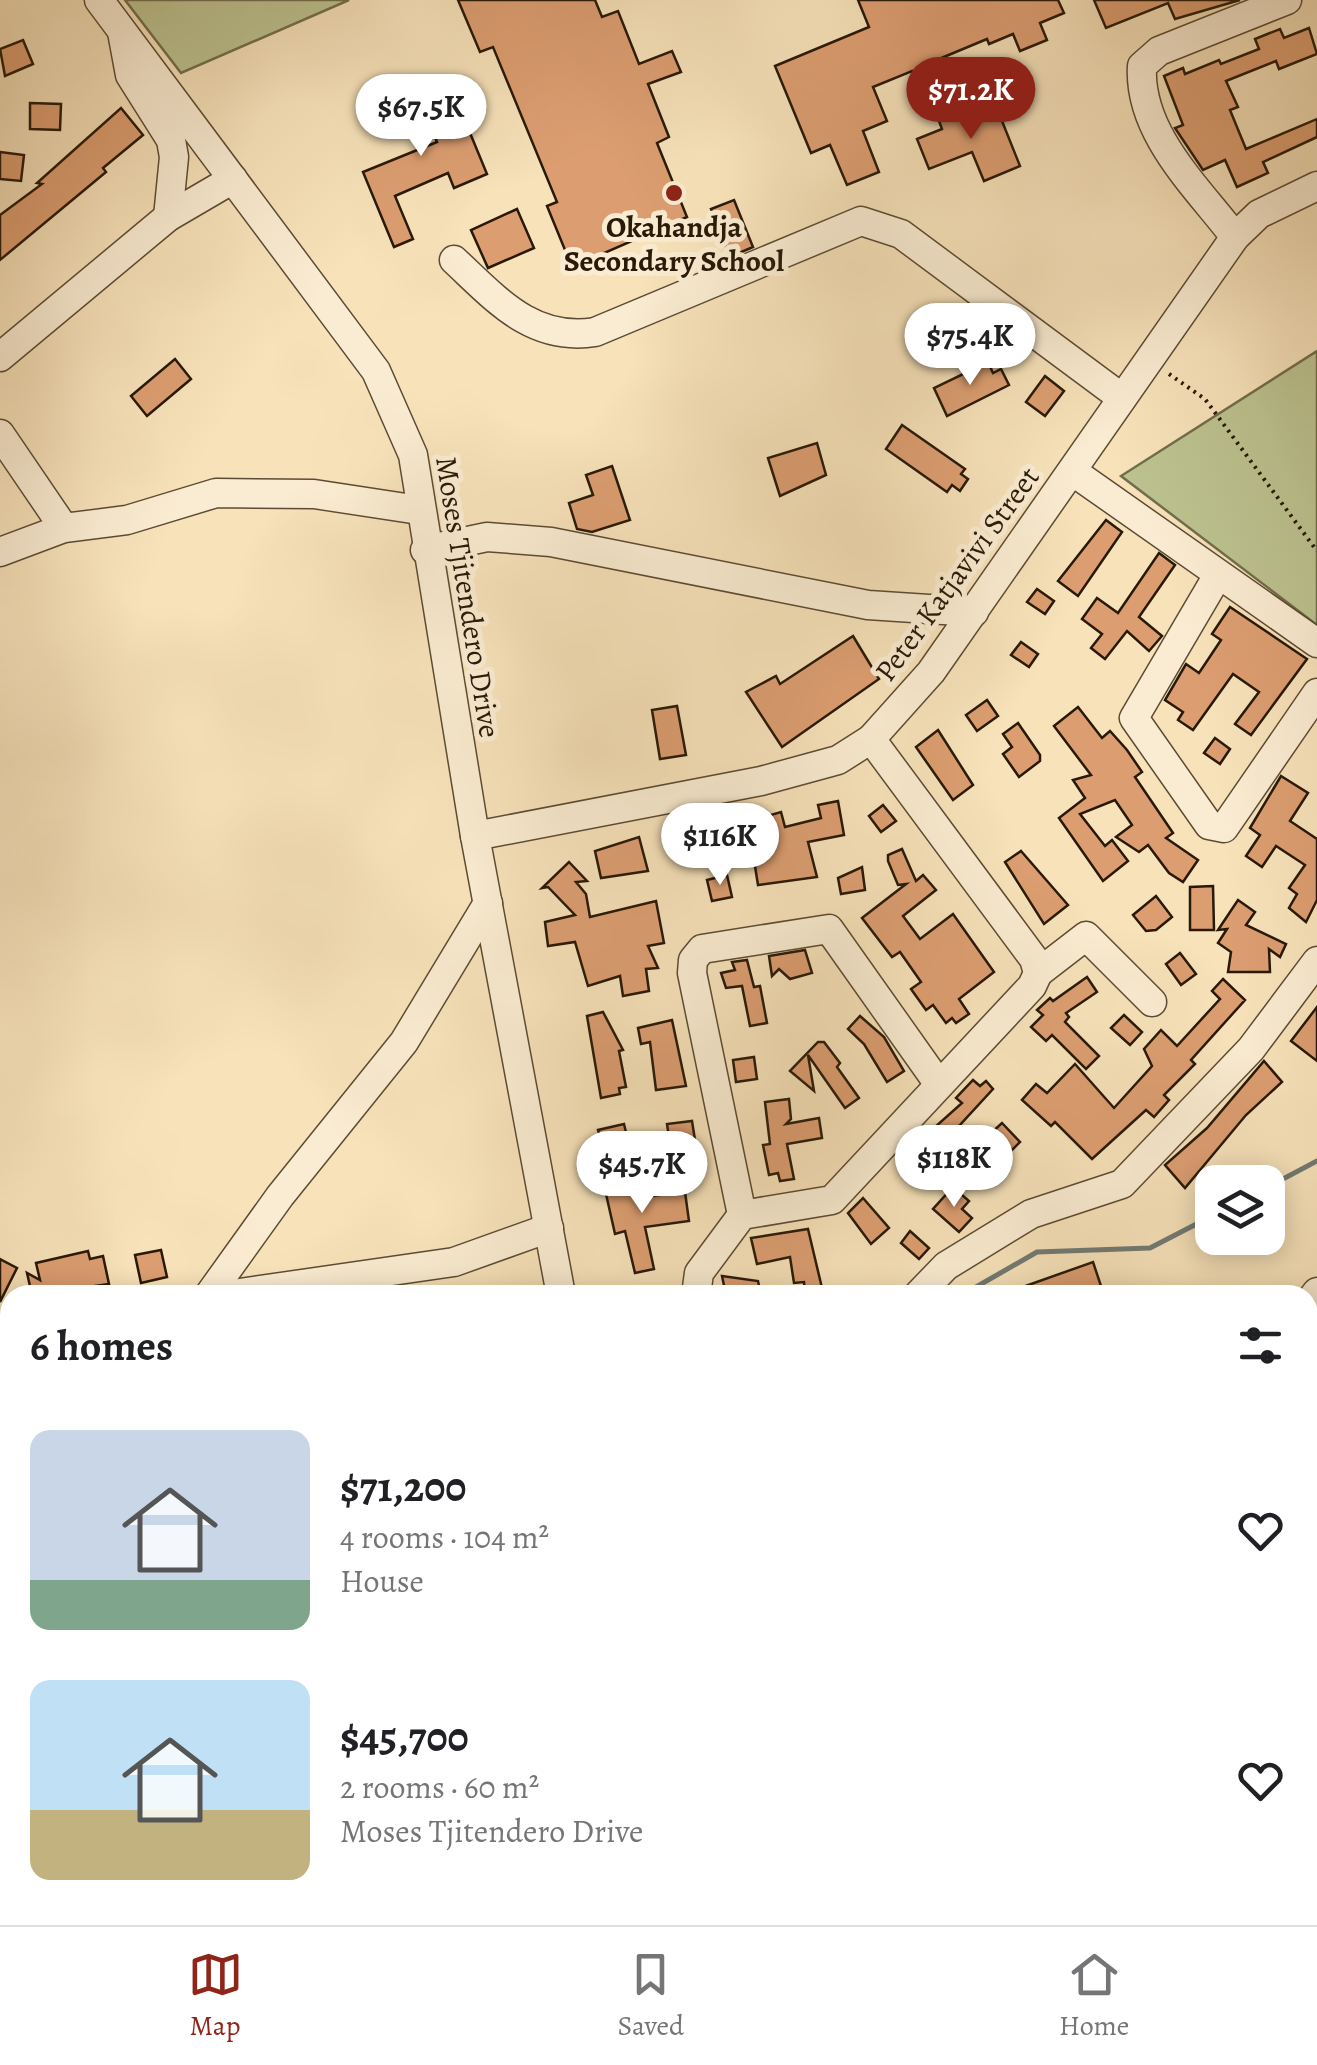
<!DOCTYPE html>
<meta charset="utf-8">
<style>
body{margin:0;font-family:Alegreya,serif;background:#f2f2f2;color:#202124;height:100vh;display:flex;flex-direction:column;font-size:38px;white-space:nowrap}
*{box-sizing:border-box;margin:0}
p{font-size:32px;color:#757577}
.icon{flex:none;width:55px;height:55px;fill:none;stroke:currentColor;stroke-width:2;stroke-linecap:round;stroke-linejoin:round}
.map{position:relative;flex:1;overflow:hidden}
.panel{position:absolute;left:0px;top:1285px;width:1318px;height:640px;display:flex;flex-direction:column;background:#fff;border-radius:30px 30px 0 0;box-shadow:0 5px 25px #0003}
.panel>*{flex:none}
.controls{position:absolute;left:1195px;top:1165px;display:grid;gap:20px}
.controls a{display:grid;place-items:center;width:90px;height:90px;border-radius:20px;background:#fff;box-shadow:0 5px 25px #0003;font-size:50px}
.price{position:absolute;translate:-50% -85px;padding:0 22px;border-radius:35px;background:#fff;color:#222;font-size:32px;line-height:65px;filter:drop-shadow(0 2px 5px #0008)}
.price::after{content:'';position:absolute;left:50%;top:60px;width:30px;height:22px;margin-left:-15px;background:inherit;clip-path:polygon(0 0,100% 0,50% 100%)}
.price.active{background:#8f2418;color:#fff}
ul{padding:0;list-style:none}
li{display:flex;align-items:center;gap:30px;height:250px;padding:0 30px}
li span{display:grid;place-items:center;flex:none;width:280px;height:200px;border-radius:20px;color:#555}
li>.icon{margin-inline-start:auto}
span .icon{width:120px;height:120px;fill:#fffc;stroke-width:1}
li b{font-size:42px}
h2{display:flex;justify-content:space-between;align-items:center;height:120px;padding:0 30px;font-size:42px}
.menu{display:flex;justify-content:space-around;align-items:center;height:140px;border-top:2px solid #e0e0e0;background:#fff;font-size:28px;color:#757577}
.menu a{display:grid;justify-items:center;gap:5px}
.menu .active{color:#8f2418}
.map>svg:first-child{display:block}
.green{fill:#bcc390;stroke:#726e4c;stroke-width:2.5}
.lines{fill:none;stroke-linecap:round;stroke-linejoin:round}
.stream{stroke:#717a73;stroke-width:5}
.building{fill:#dc9e71;stroke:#281908;stroke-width:2.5}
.minor-casing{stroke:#5c4b34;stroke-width:31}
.path{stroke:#281908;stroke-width:4;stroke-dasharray:2.5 5;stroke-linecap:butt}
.minor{stroke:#faecd2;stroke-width:28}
.poi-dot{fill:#8f2418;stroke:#faecd2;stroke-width:4}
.labels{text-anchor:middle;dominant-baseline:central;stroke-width:10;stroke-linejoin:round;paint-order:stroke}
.poi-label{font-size:30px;font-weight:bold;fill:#281908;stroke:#faecd2}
.street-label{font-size:30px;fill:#281908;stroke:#faecd2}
</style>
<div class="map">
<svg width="1317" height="1925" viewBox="0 0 1317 1925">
<rect width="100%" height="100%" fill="#f7e2ba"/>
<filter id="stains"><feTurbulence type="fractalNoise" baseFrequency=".002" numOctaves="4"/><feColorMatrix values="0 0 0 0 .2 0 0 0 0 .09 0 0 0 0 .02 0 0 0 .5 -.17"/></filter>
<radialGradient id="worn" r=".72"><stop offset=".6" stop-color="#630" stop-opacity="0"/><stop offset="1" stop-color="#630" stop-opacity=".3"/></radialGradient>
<g class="green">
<path d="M125,0h224l-168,73z"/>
<path d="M1317,351v274l-196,-149z"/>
</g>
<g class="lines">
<g class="stream">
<path d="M1268,1187l49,-26"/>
<path d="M962,1295l75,-43 113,-4 62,-32"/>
<path d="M175,1925l6,-10"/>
</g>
</g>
<g class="building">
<path d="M458,0h137l7,17 16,-6 21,53 33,-13 9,21 -33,12 21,53 -12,6 30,74 -115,50 -25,-61 10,-4 -64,-155 -13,5z"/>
<path d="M858,0h200l6,13 -24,10 7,17 -27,11 -7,-17 -24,10 -2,-5 -48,20 7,16 -27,12 -7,-16 -39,16 14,34 -24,10 16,41 -32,13 -17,-40 -19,8 -36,-87 94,-39z"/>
<path d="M1094,0h146l-65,19 -7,-16 -62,25z"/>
<path d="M1309,28l8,26 -38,15 -3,-8 -50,20 12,26 -8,3 16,39 71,-30v18l-54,25 5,11 -31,14 -12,-27 -22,10 -28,-42 8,-3 -19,-49 19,-8 2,6 34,-14 2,4 38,-15 -4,-10 25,-10 4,9z"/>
<path d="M23,40l10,24 -28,12 -5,-27z"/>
<path d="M430,84l16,39 17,-7 24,58 -33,14 -6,-15 -53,23 18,43 -19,8 -31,-75 74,-30 -15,-35 -46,19 -7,-18z"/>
<path d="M30,103l31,1 -1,26 -30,-1z"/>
<path d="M955,105l7,15 34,-14 24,60 -36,15 -12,-29 -43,17 -12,-30 25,-10 -6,-16z"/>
<path d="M121,108l22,27 -40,33 3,4 -106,88v-45l42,-31 -5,-1z"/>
<path d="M0,152l24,3 -3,26 -21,-2z"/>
<path d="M734,200l19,47 -23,10 -19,-48z"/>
<path d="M517,209l17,39 -46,20 -17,-38z"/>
<path d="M175,359l16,20 -44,37 -16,-20z"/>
<path d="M988,362l5,11 8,-4 8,16 -62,31 -13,-28z"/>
<path d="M1045,376l19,15 -19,25 -19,-14z"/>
<path d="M902,425l63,44 -4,5 7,5 -8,12 -8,-6 -5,7 -61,-43z"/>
<path d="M817,443l9,32 -46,21 -12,-38z"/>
<path d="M612,466l18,54 -38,12 -15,-3 -8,-26 24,-8 -7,-20z"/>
<path d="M1106,520l16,12 -44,64 -20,-15z"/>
<path d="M1159,553l16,12 -36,52 23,19 -13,15 -22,-20 -22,28 -14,-11 11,-14 -20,-15 15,-21 21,15z"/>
<path d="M1037,589l17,12 -9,13 -18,-12z"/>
<path d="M1230,607l77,52 -56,76 -16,-11 24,-32 -26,-18 -40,56 -15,-10 5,-8 -18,-12 21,-36 13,9 22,-33 -9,-6z"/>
<path d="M853,636l26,43 -97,68 -36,-55 30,-16 4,8z"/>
<path d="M1021,642l17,12 -9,13 -18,-12z"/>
<path d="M987,700l11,16 -21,15 -11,-16z"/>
<path d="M677,706l9,49 -26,4 -8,-49z"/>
<path d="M1078,707l24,31 8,-7 17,19 15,22 -7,5 38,56 -7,5 32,22 -15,22 -14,-9 -21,-28 -9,7 -23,-15 16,-12 -17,-25 -35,14 25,32 7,-6 16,21 -25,20 -44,-63 26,-20 -12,-18 18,-5 -37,-49z"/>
<path d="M1018,723l22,32v6l-21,16 -16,-23 9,-7 -9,-13z"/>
<path d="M938,730l35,55 -20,15 -37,-53z"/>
<path d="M1215,738l15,11 -10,15 -16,-11z"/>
<path d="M1281,776l27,17 -18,28 27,18v61l-11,22 -17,-14 8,-14 -8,-6 16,-23 -29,-19 -14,21 -16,-11 14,-21 -10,-7z"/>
<path d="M838,801l6,34 -36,7 9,35 -59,8 -4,-25 -16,6 -17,-51 21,-6 4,13 35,-10 4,15 36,-9 -3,-13z"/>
<path d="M883,805l13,16 -15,11 -12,-16z"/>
<path d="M639,837l9,34 -47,7 -6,-27z"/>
<path d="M902,849l14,32 7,-6 13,15 -33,26 17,23 33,-25 41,58 -35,27 10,15 -13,9 -4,-5 -6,5 -13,-18 -7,5 -15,-21 10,-7 -21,-30 -8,5 -30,-39 44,-34 -8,1 -10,-24v-6z"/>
<path d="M1021,851l47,54 -24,19 -39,-62z"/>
<path d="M569,862l18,19 -11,1 10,12 4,23 66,-16 8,42 -16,3 10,22 -12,1 3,22 -26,5 -3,-20 -32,10 -13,-44 -27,4 -3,-24 30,-7 -27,-28 -6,1z"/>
<path d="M862,867l3,23 -24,4 -3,-16z"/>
<path d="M727,875l5,22 -20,4 -5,-21z"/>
<path d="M1213,886l1,44h-24v-43z"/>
<path d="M1156,896l16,21 -16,13 -10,1 -13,-16z"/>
<path d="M1238,900l17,12 -9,13 40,19 -6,13 -11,-8 1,23h-42l3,-20 -13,-9 9,-14 -9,1z"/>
<path d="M805,950l7,23 -22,6 -11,-10 -7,7 -3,-20z"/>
<path d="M1180,953l16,21 -15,11 -15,-21z"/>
<path d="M747,960l7,27 6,-1 7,37 -17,3 -8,-40 -16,2 -5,-15 14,-3 -3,-8z"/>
<path d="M1087,977l10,15 -31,21 3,4 -4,5 34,34 -13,13 -34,-34 -6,6 -15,-14 12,-12 -6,-5 13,-12 3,3z"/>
<path d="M1223,979l22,21 -54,60 4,4 -31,31 5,5 -15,17 -8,-7 -54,49 -37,-37 -4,4 -29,-26 14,-16 11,9 28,-29 39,44 38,-42 -8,-17 17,-19 16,16 43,-47 -8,-8z"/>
<path d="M1317,1007v54l-26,-20z"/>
<path d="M603,1012l20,38 -4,1 7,36 -7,1 1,6 -19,4 -14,-82z"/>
<path d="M1124,1015l18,17 -12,13 -19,-17z"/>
<path d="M860,1016l24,21 20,34 -17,11 -23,-38 -16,-15z"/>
<path d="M672,1020l14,66 -30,4 -6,-48 -9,2 -3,-16z"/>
<path d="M818,1042h6l16,21 -3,4 22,31 -14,10 -37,-53 6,36 -24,-20z"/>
<path d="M754,1057l3,22 -21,3 -3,-22z"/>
<path d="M1264,1061l18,21 -36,33 -61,73 -20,-23 42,-37z"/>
<path d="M973,1080l7,6 6,-5 7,8 -47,51 -11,-13 27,-24 -6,-5z"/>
<path d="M789,1099l2,20 -5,5 33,-6 3,20 -35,6 7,35 -14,2 -2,-8 -9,2 -6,-30 7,-1 -5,-42z"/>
<path d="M692,1121l3,19 -25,4 -3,-20z"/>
<path d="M1002,1123l18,19 -20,20 5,5 -14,14 -26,-24z"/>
<path d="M624,1124l4,17 -25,6 -5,-17z"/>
<path d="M626,1173l1,8 11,-2 3,18 44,-5 4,29 -44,6 9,42 -19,4 -10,-42 -10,3 -11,-49 9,-1 -2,-8z"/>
<path d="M953,1187l16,14 -7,8 10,9 -13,14 -26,-23z"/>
<path d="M863,1198l26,30 -18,16 -23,-31z"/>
<path d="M808,1229l14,59 -17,3 -1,-9 -10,1 -4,-26 -33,7 -6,-26z"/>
<path d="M910,1231l19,17 -10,11 -18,-16z"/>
<path d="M161,1250l6,27 -26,6 -6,-28z"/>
<path d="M88,1251l2,8 13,-3 6,28 -77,11 -5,-22 13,7 -4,-17z"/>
<path d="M0,1259l17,9 -17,34z"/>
<path d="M1093,1262l11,33h-98v-2z"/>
<path d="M722,1276l36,5 3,14h-35z"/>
</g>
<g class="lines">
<g class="minor-casing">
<g id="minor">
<path d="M99,0l277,371 37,84 62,381 86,459"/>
<path d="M122,32l8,43 41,65 3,17 -6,60"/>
<path d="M1235,237c-38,-50 -97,-104 -93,-171l17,-15 128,-51"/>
<path d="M454,260c42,39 78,82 141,72l266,-111 40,13 221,164"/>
<path d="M0,357l168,-140 65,-38"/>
<path d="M0,434l64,94"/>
<path d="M1072,471l245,172"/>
<path d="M425,550l62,-13 64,5 317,63 106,7"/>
<path d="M0,552l64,-24 63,-8 89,-27 98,1 105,16"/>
<path d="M1218,575l-84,143 75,107 15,3 93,-135"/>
<path d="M475,836l286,-55 77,-21 33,-21 60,-67 304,-435 24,-23 58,-28"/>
<path d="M1038,973l48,-37 66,66"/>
<path d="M742,1215l-50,-242 1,-13 9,-11 127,-20 109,154"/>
<path d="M209,1295l71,-99 124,-154 84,-139"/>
<path d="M226,1295l228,-33 95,-34"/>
<path d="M696,1295l3,-22 43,-58 90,-15 200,-214 6,-13 -4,-14 -163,-220"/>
<path d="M918,1295l28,-29 85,-52 91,-30 129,-135 66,-88"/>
<path d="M1308,1304l9,-12"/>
<path d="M0,1344l10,5"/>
<path d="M1308,1591l9,-25"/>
<path d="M1308,1819l9,11"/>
<path d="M482,1915l3,10"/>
<path d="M637,1915l1,10"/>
<path d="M814,1915v10"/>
<path d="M194,1925l38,-10"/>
</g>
</g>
<path class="path" d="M1169,374l36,25 112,152"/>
<use href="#minor" class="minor"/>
</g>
<circle class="poi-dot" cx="674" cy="193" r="10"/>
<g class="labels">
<g class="poi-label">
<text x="674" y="227">Okahandja<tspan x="674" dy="34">Secondary School</tspan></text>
</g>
<g class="street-label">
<text transform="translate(957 574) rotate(-54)">Peter Katjavivi Street</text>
<text transform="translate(468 597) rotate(81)">Moses Tjitendero Drive</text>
</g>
</g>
<rect width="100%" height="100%" filter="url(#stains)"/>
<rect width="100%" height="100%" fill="url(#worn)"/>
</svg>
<div class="controls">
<a><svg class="icon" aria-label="layers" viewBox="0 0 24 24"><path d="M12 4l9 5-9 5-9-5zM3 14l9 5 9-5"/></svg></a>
</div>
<b class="price active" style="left:971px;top:142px">$71.2K</b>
<b class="price" style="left:421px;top:159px">$67.5K</b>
<b class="price" style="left:970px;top:388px">$75.4K</b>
<b class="price" style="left:720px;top:888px">$116K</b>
<b class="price" style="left:954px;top:1210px">$118K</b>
<b class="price" style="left:642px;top:1216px">$45.7K</b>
<section class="panel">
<h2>6 homes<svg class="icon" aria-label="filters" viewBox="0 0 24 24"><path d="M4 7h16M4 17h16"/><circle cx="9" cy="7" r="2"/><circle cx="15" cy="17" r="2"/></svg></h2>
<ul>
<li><span style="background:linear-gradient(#c9d6e8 75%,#7fa58c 0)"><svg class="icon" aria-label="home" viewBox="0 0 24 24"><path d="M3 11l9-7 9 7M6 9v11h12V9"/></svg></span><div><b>$71,200</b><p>4 rooms · 104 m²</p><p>House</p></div><svg class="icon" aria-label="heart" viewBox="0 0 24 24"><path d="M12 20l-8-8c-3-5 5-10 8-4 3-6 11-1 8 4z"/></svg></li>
<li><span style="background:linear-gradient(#bfe0f5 65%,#c2b280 0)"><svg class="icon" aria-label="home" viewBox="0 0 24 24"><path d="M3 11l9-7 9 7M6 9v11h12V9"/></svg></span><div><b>$45,700</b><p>2 rooms · 60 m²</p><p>Moses Tjitendero Drive</p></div><svg class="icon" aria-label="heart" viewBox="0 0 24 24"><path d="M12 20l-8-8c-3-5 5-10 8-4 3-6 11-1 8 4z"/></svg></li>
</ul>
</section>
</div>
<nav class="menu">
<a class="active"><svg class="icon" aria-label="map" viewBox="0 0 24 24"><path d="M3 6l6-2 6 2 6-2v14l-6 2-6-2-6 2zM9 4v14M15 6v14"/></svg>Map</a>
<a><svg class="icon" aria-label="saved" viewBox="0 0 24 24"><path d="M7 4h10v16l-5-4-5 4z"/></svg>Saved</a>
<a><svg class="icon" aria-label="home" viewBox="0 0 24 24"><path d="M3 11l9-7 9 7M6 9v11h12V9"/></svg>Home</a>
</nav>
